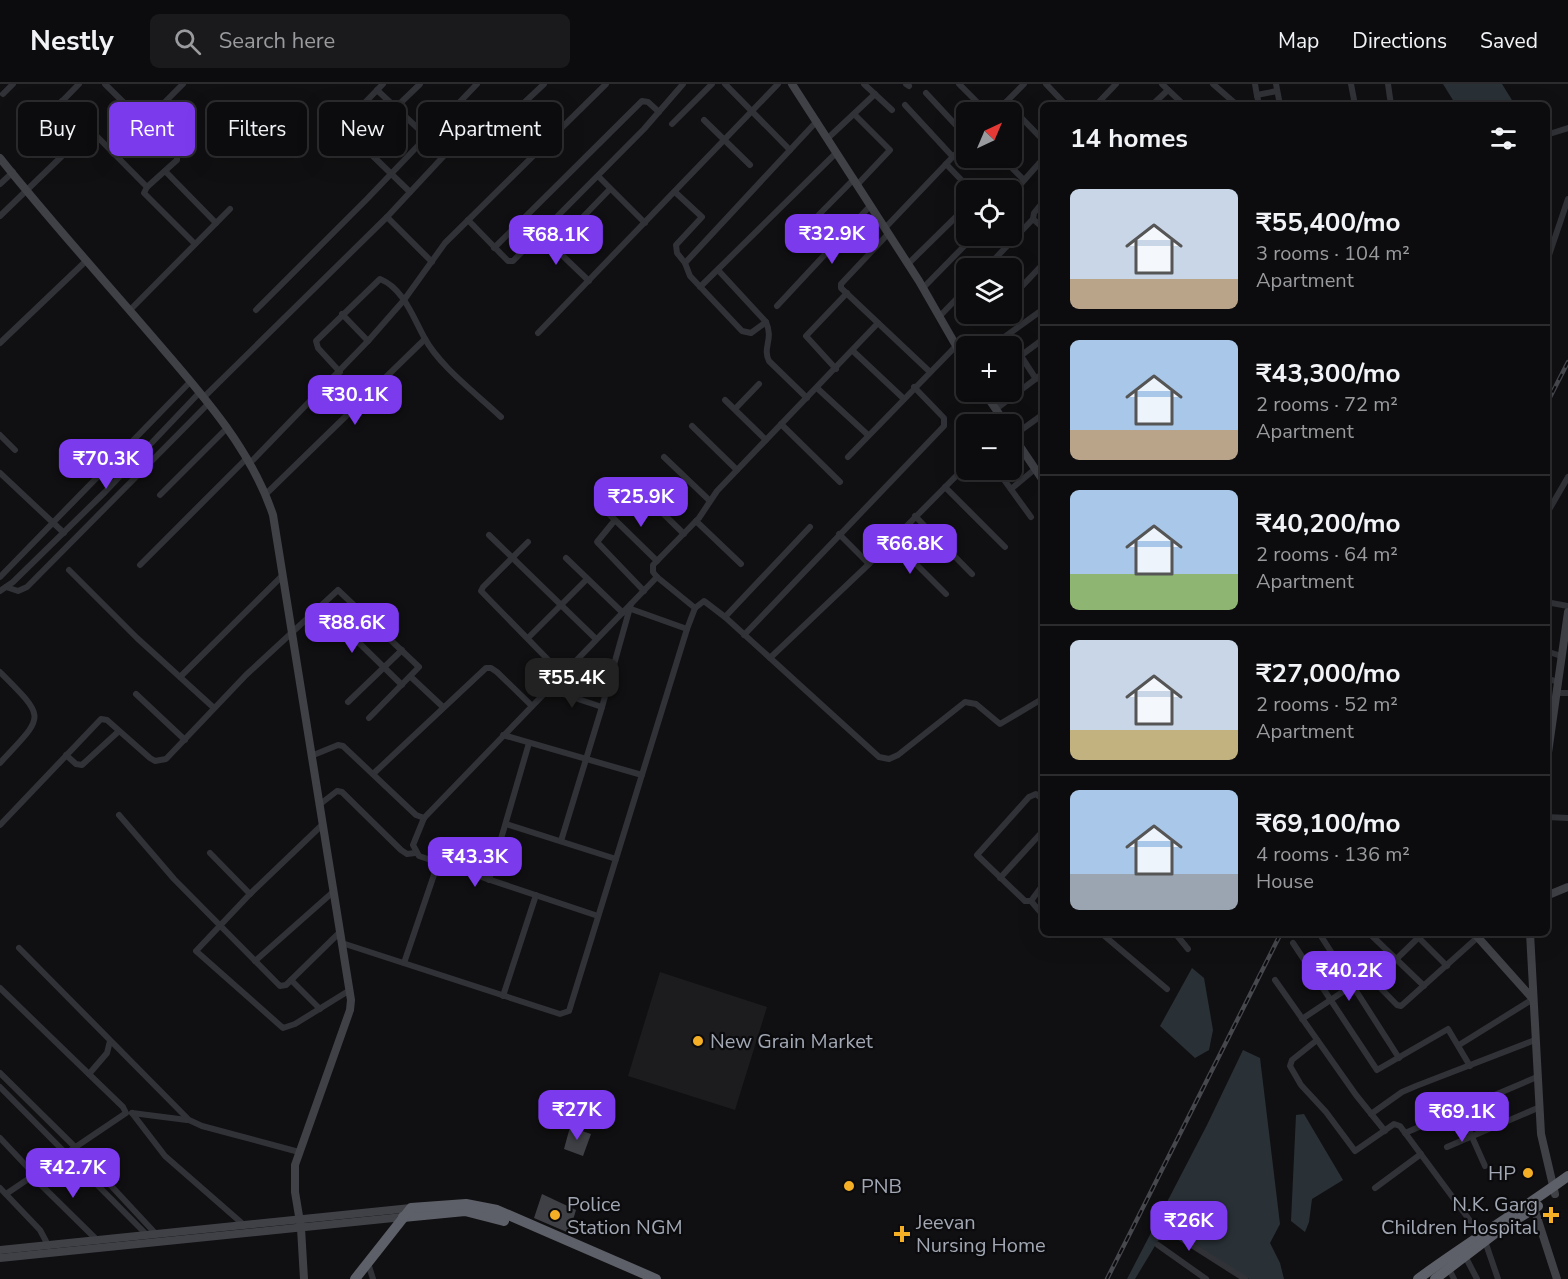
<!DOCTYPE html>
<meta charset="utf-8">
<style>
body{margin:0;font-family:"Nunito Sans",sans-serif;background:#1a1a1c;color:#f1f3f6;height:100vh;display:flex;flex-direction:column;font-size:22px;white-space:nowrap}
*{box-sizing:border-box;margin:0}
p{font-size:20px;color:#9a9b9e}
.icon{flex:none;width:33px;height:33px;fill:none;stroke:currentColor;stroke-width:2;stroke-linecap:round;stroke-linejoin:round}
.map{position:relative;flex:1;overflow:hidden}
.panel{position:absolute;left:1040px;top:18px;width:510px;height:834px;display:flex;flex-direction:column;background:#0c0c0e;border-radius:9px;box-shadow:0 6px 24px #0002,0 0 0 2px #2c2c2e}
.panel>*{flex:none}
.hud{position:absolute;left:18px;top:18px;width:570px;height:54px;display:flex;gap:12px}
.needle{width:39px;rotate:44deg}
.controls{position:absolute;left:956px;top:18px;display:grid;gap:12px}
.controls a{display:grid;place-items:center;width:66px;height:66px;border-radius:9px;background:#0c0c0e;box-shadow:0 6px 24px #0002,0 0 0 2px #2c2c2e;font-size:30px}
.price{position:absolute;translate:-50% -51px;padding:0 14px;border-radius:12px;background:#7c3aed;color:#fff;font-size:20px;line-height:39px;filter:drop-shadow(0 2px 3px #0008)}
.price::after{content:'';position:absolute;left:50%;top:36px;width:18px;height:14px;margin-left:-9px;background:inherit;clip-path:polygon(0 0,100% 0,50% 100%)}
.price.on{background:#222;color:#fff}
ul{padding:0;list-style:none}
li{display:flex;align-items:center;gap:18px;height:150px;padding:0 30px}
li+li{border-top:2px solid #2c2c2e}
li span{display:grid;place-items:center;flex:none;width:168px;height:120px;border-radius:9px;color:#555}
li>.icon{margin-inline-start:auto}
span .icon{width:72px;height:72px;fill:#fffc;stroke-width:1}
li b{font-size:26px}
h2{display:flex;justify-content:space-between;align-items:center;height:72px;padding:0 30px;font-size:26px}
.tag{padding:0 21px;border-radius:9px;background:#0c0c0e;box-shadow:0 6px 24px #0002,0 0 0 2px #2c2c2e;font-size:21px;line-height:54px}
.tag.on{background:#7c3aed;color:#fff}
header{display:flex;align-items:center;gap:36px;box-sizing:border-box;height:84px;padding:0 30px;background:#0c0c0e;border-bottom:2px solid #2c2c2e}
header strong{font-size:28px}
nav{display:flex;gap:33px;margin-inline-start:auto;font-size:21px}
.search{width:420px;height:54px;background:#1a1a1c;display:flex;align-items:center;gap:15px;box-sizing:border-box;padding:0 21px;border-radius:9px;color:#9a9b9e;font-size:22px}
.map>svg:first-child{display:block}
.built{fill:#1c1c1f}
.water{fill:#293137}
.building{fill:#3f4045}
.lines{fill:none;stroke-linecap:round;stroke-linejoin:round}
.street{stroke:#313237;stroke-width:6}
.secondary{stroke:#3f4147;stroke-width:8}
.highway{stroke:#5d6068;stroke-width:10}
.rail-casing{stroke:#46484e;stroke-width:4.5}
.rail{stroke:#0b0b0d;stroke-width:2;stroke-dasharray:7;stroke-linecap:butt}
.poi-dot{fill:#f4af26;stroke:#0b0b0d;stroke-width:2}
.labels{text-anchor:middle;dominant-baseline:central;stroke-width:4.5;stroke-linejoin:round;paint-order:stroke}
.poi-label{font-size:20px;fill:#a1a7b3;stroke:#0b0b0d;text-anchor:start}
</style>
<header>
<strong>Nestly</strong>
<div class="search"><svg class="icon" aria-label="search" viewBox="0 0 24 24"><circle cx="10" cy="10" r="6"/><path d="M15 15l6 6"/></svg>Search here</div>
<nav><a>Map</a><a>Directions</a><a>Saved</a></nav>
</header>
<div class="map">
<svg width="1568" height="1195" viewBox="0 0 1568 1195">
<rect width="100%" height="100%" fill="#101012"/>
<path class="built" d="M660,888l107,35 -32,103 -107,-34z"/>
<g class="water">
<path d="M1443,0h59l13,21h-59z"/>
<path d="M1192,884l12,10 9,52 -4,20 -14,8 -35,-32z"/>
<path d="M1243,966l17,8 20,166 -10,19 10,20 4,16h-35l-82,-53 -32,53h-8l80,-154z"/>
<path d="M1304,1030l39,66 -31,19 -3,23 -4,10 -14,-11 5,-106z"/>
</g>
<g class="building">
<path d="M570,1043l21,7 -8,22 -19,-7z"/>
<path d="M542,1110l34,16 -7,23 -35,-15z"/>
</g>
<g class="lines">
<g class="street">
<path d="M105,0l72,71v5l-30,27 -3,6 51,51"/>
<path d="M383,0l-34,35 -3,5v6l64,62"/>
<path d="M725,0l65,66"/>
<path d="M864,0l28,26"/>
<path d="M906,0l3,2"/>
<path d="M959,0l28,28"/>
<path d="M1046,0l20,21"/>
<path d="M1162,0l22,21"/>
<path d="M1213,0l24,21"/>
<path d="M1255,0l2,12"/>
<path d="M1276,0l4,21"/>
<path d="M1351,0l4,21"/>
<path d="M1388,0l3,21"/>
<path d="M377,6l49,46"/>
<path d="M926,9l40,43"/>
<path d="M3,10l10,-10"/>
<path d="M62,17l85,86"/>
<path d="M1006,18l36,37"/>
<path d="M905,21l48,52"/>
<path d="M1096,21l20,-21"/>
<path d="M1152,21l16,-15"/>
<path d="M1259,21l-2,-10 20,-4"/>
<path d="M996,28l28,-28"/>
<path d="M854,30l36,36 -33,35"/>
<path d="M704,36l46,45"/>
<path d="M144,39l39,-39"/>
<path d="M672,40l40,-40"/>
<path d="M35,45l44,-45"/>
<path d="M1546,51l22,-7"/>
<path d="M827,55l48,-45"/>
<path d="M359,59l61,-59"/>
<path d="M1002,74l22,22"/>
<path d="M946,80l25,26"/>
<path d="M165,87l51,52"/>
<path d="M598,92l47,47"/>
<path d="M0,100l13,-12"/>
<path d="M675,108l27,25 -26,28 1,8 8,10"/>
<path d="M1011,111l31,-35"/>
<path d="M0,132l90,-87"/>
<path d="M387,133l45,45"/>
<path d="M1033,135l9,8"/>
<path d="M468,136l40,41h5l131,-132 39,-45"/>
<path d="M885,144l81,-85"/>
<path d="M540,150l49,47"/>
<path d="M888,150l-47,50v4l89,84"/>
<path d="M794,156l60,-61"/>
<path d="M554,163l56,-58"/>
<path d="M494,164l148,-147 6,1 11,10"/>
<path d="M908,180l58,-57"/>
<path d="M1546,180l22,-65"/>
<path d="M986,184l47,-49 1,-6 8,-10"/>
<path d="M718,186l48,52c8,18 -4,25 3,39l38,37"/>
<path d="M700,203l136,-134"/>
<path d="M923,204l51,-52"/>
<path d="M1012,213l30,-32"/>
<path d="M777,222l93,-100"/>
<path d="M130,226l100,-101"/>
<path d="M256,226l111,-111 110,-115"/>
<path d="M342,230l26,27"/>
<path d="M939,233l27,-28"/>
<path d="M766,238l-15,11 -9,-2 -52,-55 -5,-13 132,-142"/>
<path d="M538,249l240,-249"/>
<path d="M0,259l87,-83"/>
<path d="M992,262l50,-36"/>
<path d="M853,267l50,47"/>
<path d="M1021,272l15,23"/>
<path d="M1011,279l31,-23"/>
<path d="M836,285l-30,-33 41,-43"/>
<path d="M340,288l-22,-24 -2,-7 64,-62c23,9 33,38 44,58 15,29 53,57 77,80"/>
<path d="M817,304l51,47"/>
<path d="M203,314l184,-181 80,-86 8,-3 9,5 10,-2 50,-47"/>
<path d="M725,316l41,40"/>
<path d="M735,325l24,-25"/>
<path d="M996,325l46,-35"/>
<path d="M781,340l59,58"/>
<path d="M692,342l45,44"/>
<path d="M0,351l15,15"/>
<path d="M1013,352l29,-21"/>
<path d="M664,373l45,43"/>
<path d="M848,373l108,-111"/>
<path d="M250,379l118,-122 36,-41 41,-57 161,-159"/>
<path d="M997,386l34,47"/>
<path d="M0,389l64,60"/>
<path d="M636,403l48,47"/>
<path d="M945,403l60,60"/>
<path d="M1011,405l24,-20"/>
<path d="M266,410l159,-155"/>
<path d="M160,411l66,-66"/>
<path d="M608,429l49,48"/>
<path d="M1546,431l22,-38"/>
<path d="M915,432l57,58"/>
<path d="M615,436l-18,22 47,49"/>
<path d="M696,437l45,43"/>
<path d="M839,450l30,30"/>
<path d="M489,451l107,104"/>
<path d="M891,455l55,55"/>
<path d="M528,458l-45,45 -2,4 81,83"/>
<path d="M566,474l57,55"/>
<path d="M140,481l107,-107"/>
<path d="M69,486l68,68 77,70"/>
<path d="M0,493l191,-196"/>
<path d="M6,503l12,4 9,-4 181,-183"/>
<path d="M0,507l13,-9 92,-90 94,-99"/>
<path d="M1546,518l22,4"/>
<path d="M695,524l-38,-31 -4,-5v-7l46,-47 18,-27 161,-168"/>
<path d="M631,525l56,20"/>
<path d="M367,533l-14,13 -2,5 51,50"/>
<path d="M725,533l85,-90"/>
<path d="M744,551l200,-209v-8l-30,-31"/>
<path d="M528,554l59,-59"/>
<path d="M1546,567l15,5"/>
<path d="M770,574l99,-94 97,-98"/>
<path d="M0,588c48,48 44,43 0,91"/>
<path d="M180,593l103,-102"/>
<path d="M411,593l32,30"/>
<path d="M1546,594l12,4"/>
<path d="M548,605l54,18"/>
<path d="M1557,609h11"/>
<path d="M136,610l49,46"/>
<path d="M348,618l54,-52"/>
<path d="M503,651l139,40"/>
<path d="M66,671l10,9 6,1 37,-34"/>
<path d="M311,672l27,-11 5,1 73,69 8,3 233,-241"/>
<path d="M373,690l113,-106h5l6,4 35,34"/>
<path d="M319,721l18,-14 5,1 59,58 6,4 8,-1"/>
<path d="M119,731l55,64 106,107 6,-1 54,-53"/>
<path d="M1546,733l22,1"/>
<path d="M424,734l-11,27 6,11 179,60"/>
<path d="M323,740l-73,70 -54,57 87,77 12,-4 55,-34"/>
<path d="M506,740l110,35"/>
<path d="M0,741l101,-106 6,1 43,38 5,3 11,-2 80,-84 92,-85 81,77 -50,51"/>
<path d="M561,757l41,-134 29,-103"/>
<path d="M210,769l40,41"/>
<path d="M1000,794l42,-46"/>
<path d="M489,796l40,-137"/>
<path d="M1042,802l-11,15 11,13"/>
<path d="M1031,817h-6l-48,-46 52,-58 7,-3 6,5"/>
<path d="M1101,849l66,56"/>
<path d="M1175,849l13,16"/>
<path d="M1319,849l80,125"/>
<path d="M1369,849l55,53"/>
<path d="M1414,849l33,33"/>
<path d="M342,859l218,71 9,-3 118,-382 8,-21 9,-7 21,16 154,140 10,2 9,-4 67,-53 11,2 24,20 42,-25"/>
<path d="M1293,859l84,127 71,-41 22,37"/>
<path d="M19,864l170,172 13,6 97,26"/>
<path d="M1348,871l49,50 4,1 77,-69"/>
<path d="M255,877l78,-69"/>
<path d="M404,879l34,-100"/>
<path d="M291,896l29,29"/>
<path d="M1275,896l81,115 29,36"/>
<path d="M1374,897l49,-48"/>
<path d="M0,904l123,119 3,6 -120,81"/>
<path d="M503,912l33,-101"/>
<path d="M1302,935l51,-34"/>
<path d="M1317,956l-25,20 -2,6 11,19 25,27 29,39 39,-27 6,2 85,115 13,38"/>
<path d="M1459,961l74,-46"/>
<path d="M0,989l74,73 82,88"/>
<path d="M89,990l18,-21 3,-12"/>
<path d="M0,1003l147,148"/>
<path d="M1460,1026l25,56"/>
<path d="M132,1029l33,43 79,69"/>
<path d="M132,1029l55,7"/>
<path d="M1371,1030l31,-22 14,-6 119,-46"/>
<path d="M1405,1049l132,-56"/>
<path d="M0,1054l34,36"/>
<path d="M1447,1063l93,-40"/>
<path d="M32,1092l65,64"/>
<path d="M0,1104l40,42 8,15"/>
<path d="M1375,1104l46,-34"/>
<path d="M1168,1146l77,49"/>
<path d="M1158,1161l48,34"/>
<path d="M1465,1172l12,23"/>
<path d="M368,1179l5,16"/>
<path d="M1449,1185l5,10"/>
</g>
<g class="secondary">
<path d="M792,0l127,197 47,82"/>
<path d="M0,74c50,63 105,123 157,184 45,52 94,107 116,173l78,485 -1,10 -55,155v27l6,36 3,51"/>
<path d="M984,308l22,32"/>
<path d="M1011,349l31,46"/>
<path d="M1546,683l22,-155"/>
<path d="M1546,812l22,-9"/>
<path d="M1474,849l59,66"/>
<path d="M1530,849l11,201 14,60"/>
<path d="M1533,1121l24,74"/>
<path d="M0,1166l411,-42"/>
<path d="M0,1174l403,-41"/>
</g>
<g class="highway">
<path d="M403,1133l62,-6 39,10"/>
<path d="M355,1195l56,-71 55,-4 31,6 159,69"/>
<path d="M1418,1195c49,-36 100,-67 150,-103"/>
<path d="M1435,1195l67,-51 36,-22"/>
</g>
<g class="rail-casing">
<g id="rail">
<path d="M1546,321l22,-43"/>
<path d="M1107,1195l174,-346"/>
</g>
</g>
<use href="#rail" class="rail"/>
</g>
<g class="poi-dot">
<circle cx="698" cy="957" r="6"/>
<circle cx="1528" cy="1089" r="6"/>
<circle cx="849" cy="1102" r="6"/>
<circle cx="555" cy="1131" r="6"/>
<path d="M1548 1122h6v6h6v6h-6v6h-6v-6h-6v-6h6z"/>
<path d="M899 1141h6v6h6v6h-6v6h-6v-6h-6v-6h6z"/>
</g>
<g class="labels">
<g class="poi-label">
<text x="710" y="957">New Grain Market</text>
<text x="1516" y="1089" text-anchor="end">HP</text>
<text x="861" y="1102">PNB</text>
<text x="567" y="1120">Police<tspan x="567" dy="23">Station NGM</tspan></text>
<text x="1538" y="1120" text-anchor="end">N.K. Garg<tspan x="1538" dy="23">Children Hospital</tspan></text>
<text x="916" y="1138">Jeevan<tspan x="916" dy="23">Nursing Home</tspan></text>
</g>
</g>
</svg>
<div class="controls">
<a><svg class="needle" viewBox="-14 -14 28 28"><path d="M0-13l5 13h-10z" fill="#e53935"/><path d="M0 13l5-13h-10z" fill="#9a9b9e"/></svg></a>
<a><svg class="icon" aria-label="locate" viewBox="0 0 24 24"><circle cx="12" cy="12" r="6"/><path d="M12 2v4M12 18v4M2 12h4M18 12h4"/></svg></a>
<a><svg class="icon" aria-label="layers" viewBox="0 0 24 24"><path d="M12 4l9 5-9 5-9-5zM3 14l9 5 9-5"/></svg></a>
<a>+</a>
<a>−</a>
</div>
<b class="price" style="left:832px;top:181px">₹32.9K</b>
<b class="price" style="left:556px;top:182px">₹68.1K</b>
<b class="price" style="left:355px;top:342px">₹30.1K</b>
<b class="price" style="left:106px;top:406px">₹70.3K</b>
<b class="price" style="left:641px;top:444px">₹25.9K</b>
<b class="price" style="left:910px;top:491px">₹66.8K</b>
<b class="price" style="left:352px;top:570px">₹88.6K</b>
<b class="price on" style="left:572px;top:625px">₹55.4K</b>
<b class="price" style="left:475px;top:804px">₹43.3K</b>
<b class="price" style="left:1349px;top:918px">₹40.2K</b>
<b class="price" style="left:577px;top:1057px">₹27K</b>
<b class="price" style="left:1462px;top:1059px">₹69.1K</b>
<b class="price" style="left:73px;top:1115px">₹42.7K</b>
<b class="price" style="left:1189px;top:1168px">₹26K</b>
<div class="hud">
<a class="tag">Buy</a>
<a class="tag on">Rent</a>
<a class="tag">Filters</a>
<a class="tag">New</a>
<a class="tag">Apartment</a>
</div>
<section class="panel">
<h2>14 homes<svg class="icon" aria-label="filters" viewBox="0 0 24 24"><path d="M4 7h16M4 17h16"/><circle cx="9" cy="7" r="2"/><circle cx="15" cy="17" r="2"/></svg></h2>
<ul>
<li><span style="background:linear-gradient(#c9d6e8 75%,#b9a48a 0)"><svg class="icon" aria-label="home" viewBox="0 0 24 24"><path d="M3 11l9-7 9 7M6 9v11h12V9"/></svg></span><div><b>₹55,400/mo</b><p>3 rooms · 104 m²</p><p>Apartment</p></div></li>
<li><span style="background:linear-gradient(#a9c7e8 75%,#b9a48a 0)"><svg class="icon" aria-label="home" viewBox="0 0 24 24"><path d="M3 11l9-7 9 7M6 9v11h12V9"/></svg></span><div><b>₹43,300/mo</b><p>2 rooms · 72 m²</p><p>Apartment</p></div></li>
<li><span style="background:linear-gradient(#a9c7e8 70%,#8fb573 0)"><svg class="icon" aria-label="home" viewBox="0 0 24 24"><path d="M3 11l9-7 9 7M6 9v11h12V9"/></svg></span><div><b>₹40,200/mo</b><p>2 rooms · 64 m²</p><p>Apartment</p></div></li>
<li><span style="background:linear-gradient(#c9d6e8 75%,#c2b280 0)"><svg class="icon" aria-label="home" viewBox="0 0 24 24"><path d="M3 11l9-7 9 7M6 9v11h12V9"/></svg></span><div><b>₹27,000/mo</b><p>2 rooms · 52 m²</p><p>Apartment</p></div></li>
<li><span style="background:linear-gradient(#a9c7e8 70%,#9aa5b1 0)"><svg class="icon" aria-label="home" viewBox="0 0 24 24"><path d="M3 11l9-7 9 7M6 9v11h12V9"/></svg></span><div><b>₹69,100/mo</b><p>4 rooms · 136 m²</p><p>House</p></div></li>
</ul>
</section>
</div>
